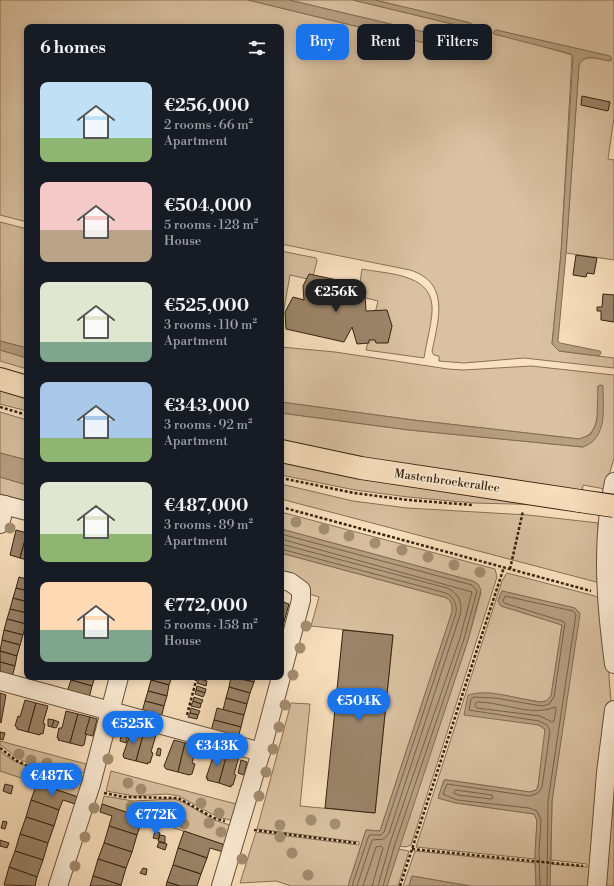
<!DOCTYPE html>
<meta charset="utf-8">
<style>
body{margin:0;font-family:"Libre Bodoni",serif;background:#242831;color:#f1f3f6;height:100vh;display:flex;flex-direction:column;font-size:15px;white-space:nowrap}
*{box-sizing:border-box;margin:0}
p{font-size:13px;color:#9ea1a6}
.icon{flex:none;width:22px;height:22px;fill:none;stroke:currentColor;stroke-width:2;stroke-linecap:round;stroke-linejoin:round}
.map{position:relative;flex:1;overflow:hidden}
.panel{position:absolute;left:24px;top:24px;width:260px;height:656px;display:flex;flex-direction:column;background:#171b24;border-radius:8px;box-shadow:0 2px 10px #0003}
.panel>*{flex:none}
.top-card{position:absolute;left:296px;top:24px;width:258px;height:36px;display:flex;gap:8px}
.price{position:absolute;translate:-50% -34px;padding:0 9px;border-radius:14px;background:#1a73e8;color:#fff;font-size:13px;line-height:26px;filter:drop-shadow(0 1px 2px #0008)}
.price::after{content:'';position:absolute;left:50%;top:24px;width:12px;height:9px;margin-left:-6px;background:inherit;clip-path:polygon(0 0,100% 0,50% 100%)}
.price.selected{background:#222;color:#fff}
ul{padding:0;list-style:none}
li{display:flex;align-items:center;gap:12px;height:100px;padding:0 16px}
li span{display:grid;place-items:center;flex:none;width:112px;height:80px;border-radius:8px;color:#555}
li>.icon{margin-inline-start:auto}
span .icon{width:48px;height:48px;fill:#fffc;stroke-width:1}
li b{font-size:17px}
h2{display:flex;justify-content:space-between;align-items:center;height:48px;padding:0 16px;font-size:17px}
.tag{padding:0 14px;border-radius:8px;background:#171b24;box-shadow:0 2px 10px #0003;font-size:14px;line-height:36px}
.tag.selected{background:#1a73e8;color:#fff}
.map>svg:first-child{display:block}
.green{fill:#d9c1a1;stroke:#877257}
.water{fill:#b7a082;stroke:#836e53}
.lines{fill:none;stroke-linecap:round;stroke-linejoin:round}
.shore{stroke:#766148;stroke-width:1}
.building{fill:#9b856a;stroke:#35220d}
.minor-casing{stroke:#66523a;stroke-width:20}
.major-casing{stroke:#35220d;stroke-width:24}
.path{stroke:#35220d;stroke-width:2.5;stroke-dasharray:3 2;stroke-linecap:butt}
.minor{stroke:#fcecd5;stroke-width:18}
.major{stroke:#fae1bf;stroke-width:22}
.major-bridge-casing{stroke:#35220d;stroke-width:24;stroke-linecap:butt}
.major-bridge{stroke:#fae1bf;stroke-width:22}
.tree{fill:#a48e71}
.labels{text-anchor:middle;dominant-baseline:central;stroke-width:3.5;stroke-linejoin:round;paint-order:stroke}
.street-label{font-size:12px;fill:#35220d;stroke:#fcecd5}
</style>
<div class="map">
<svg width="614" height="886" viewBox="0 0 614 886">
<rect width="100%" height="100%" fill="#fae1bf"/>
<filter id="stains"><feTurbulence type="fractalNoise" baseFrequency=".005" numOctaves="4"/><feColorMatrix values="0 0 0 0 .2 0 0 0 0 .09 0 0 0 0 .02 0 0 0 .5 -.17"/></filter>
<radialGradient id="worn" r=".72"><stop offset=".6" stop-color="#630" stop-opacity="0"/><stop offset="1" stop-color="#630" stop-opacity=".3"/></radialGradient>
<g class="green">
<path d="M0,0h248l206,50 4,-10 -169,-40h64l116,28 1,-5 -95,-23h239v117l-6,42 6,1v100l-48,-7 13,-188c5,-12 20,-6 30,-4l3,-1 -3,-4 -113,-26 -2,4 32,7 46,14 -11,198 -9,91 7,7 55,7v10l-90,-10 -60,5 -25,-2v-5l-5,-1 -2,-3c6,-32 19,-69 -22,-82l-129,-26v-217h-254v195l-27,-7z"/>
<path d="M0,222l27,7v119l-27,-7z"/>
<path d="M281,251l35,7 1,3 -5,19 -22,-5 -9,51z"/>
<path d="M362,269c24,5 68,4 70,37 1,13 -6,38 -8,52l-58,-8 12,-49 -20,-5z"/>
<path d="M281,347l54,5 113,17 15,1 68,-4 83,9v83l-9,31 -22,-4 -1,7 -101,-14 -200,-35v-30l128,17 174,17 19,-23v-39l-4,1c-1,19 5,48 -19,53l-166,-19 -132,-18z"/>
<path d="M0,350l27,8v11l-27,-8z"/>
<path d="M0,390l27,7v14l-27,-7z"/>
<path d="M0,412l27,8v40l-27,-7z"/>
<path d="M281,461l271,44 -79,-2 -65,-6 -53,-7 -74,-15z"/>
<path d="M0,477l27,8v16l-27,-7z"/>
<path d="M281,484l72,17 54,7 121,7 70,8 2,60 -319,-84z"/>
<path d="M281,512l214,57 2,8 -86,268 -5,2 -7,-1 69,-206 13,-47 -8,-12 -192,-52z"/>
<path d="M281,553l163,44c7,2 9,8 8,15l-72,219 -14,-1 -18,56h-57l-15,-5 -36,2 16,-51 103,13v-3l-102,-13 34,-126 19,1 -10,102 75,7 18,-178 -82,-9 8,-29 -10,-3 -28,-20z"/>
<path d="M507,573l88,23 4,3 5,15 7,87 -19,185h-42v-22l37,3v-3l-36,-4 1,-59 27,-189 -4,-4 -73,-17 -4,10 3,5 61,19 -11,71 -5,5 -5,1 -52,-9 57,37 -8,56 -2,4 -6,2 -83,-12h-3l-6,18 18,5 78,11 3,6 -2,39 -119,-12 86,-266z"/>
<path d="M0,741l86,23 -2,9c-19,-7 -39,-4 -58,-11 -10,-3 -17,-12 -26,-17z"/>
<path d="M614,749v137h-13z"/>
<path d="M0,751c29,24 49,17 83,26l-5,20 -78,-26z"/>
<path d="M111,771l125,33 -5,16 -9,-2 -12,-5 -31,-17 -12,-2 -33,2 -28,-5z"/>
<path d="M104,796l29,5 41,-2 9,3 31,18 16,5 -5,20 -123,-41z"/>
<path d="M398,849l11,2 -11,35h-11z"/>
<path d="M415,851l120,12 1,23h-66l-58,-10 -3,10h-6z"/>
</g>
<g class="water">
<path d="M248,0h41l169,40 3,8 -1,2h-6z"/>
<path d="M353,0h22l96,23v3l-2,2z"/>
<path d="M496,30l114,26 2,2 -3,3c-11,-2 -24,-8 -30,4l-13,188 -8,88 2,2 40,8 1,2 -2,3 -40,-5 -7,-7 9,-91 12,-195 -2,-4 -77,-20 -1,-2z"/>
<path d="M0,341l27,7v10l-27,-8z"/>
<path d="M600,385l3,1c0,22 5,52 -20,61l-174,-17 -128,-17v-11l132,18 166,19 11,-4 5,-9 2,-7 1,-33z"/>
<path d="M0,453l27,7v25l-27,-8z"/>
<path d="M281,529l192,52 5,3 3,6 -13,50 -81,246h-39l18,-56 14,1 72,-219c1,-7 -1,-13 -8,-15l-163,-44z"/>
<path d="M502,591l73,17 5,6 -28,187 -2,85h-14l-1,-33 2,-33 -3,-6 -78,-11 -18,-5 6,-18h3l83,12 6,-2 2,-4 7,-57 -6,-4 -75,-10 4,-20c23,-7 50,5 73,7l5,-1 5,-5 11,-71 -61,-19 -3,-5z"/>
<path d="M412,876l58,10h-61z"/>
</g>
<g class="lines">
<g class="shore">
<path d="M281,534l191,51 5,6 -13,48 -69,205 -12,42"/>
<path d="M281,539l191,53 -12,46 -70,205 -12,43"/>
<path d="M281,544l166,44c12,5 16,15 13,27l-71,218 -5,6 -12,1 -15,46"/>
<path d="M281,549l165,44c8,4 11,11 10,20l-72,219 -3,3h-12l-17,51"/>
<path d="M477,702c26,0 54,15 78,5l1,2 -2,12 -2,1 -12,-6 -63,-8 -2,-3z"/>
<path d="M456,790l36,5 1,3 -2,1 -33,-4 -4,-2z"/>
<path d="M363,886l13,-39 5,-1 2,2 -11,38"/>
<path d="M540,886l-1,-34 2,-32 -4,-9 -8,-3 -72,-8 -14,-6 4,-10 83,12 8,-3 4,-6 8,-56 -3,-6 -8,-4 -70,-11 2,-11 3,-2 21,1 47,8 7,-2 5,-7 11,-74 -3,-2 -58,-18 -1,-2 2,-5 68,15 3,3 -28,187 -1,85"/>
</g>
</g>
<g class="building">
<path d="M582,96l28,6 -2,9 -27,-6z"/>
<path d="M576,255l21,3 -3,16 -7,-1 -1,4 -13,-2z"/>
<path d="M309,274l47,10v11l9,-1 1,17 21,-1 5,16 -4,17h-12l-1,-3h-6v3l-12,1 -5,-17 -8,15 -58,-13 -1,-17 8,-15 11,3 -1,-14z"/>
<path d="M603,294l11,1v27l-13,-2v-9h-4v-4h5z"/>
<path d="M16,530l11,3 -7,25 -10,-3z"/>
<path d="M27,533v27l-7,-2z"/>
<path d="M19,577l8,2v12l-11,-3z"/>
<path d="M16,588l11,3v11l-14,-4z"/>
<path d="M13,598l14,4v11l-17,-4z"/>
<path d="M281,601l8,3 -7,25 -1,-1z"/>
<path d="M10,609l17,4 -1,11 -19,-5z"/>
<path d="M7,619l19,5 -3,11 -19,-5z"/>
<path d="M4,630l19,5 -3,10 -18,-5z"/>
<path d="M343,630l50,5 -18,178 -50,-5z"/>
<path d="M2,640l18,5 -3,11 -17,-5z"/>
<path d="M0,651l17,5 -2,10 -15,-4z"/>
<path d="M0,662l15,4 -3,11 -12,-3z"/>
<path d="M71,677h24l-3,9 -21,-6z"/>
<path d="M151,677h21l-3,8 -18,-5z"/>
<path d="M231,677l23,5 -4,11 -21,-6z"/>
<path d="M236,677h19l-1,5z"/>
<path d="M199,679l8,2 -1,5 -9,-3z"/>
<path d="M71,680l21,6 -3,12 -22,-6z"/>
<path d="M151,680l18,5 -2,11 -19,-5z"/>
<path d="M197,686l9,3 -1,4 -9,-3z"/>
<path d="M229,687l21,6 -3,11 -21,-6z"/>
<path d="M196,690l9,3 -2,4 -8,-3z"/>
<path d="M148,691l19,5 -3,10 -19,-5z"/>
<path d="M0,693l6,2 -5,28 -1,-1z"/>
<path d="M194,697l9,3 -2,4 -8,-3z"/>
<path d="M226,698l21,6 -3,11 -21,-5z"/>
<path d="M25,700l11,3 -8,29 -11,-3v-2l-2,-1 3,-10 2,1z"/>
<path d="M145,701l19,5 -3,12 -19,-6z"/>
<path d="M193,701l8,3 -1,4 -9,-2z"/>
<path d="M36,703l12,3 -5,17 2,1 -2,10 -2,-1 -1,2 -12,-3z"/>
<path d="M191,708l9,3 -2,4 -8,-2z"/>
<path d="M217,708l27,7 -3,12 -27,-7z"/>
<path d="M66,711l12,3 -8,29 -12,-3 1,-2h-2l2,-10h3z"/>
<path d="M190,713l8,2 -1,4 -9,-2z"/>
<path d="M78,714l12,3 -6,28 -2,1 -12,-3z"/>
<path d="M90,717l7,2 -4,17 -8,-2z"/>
<path d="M48,719l6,1 -2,7 -4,-1z"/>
<path d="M54,720l5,2 -3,6 -4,-1z"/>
<path d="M214,720l27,7 -3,11 -27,-7z"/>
<path d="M123,728l6,2 -3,13 -6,-2z"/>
<path d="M132,729l12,3 -8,29 -12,-3 -1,-3z"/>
<path d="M0,732l5,1 -2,7 -3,-1z"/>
<path d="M144,732l12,3 -5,17 2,1 -3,10 -2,-1v2l-12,-3z"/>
<path d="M174,740l11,3 -7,29 -12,-3 -2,-3z"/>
<path d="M185,743l12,3 -5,17 3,1 -3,10 -3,1 -11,-3z"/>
<path d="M158,748l3,1 -1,7 -4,-1z"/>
<path d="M215,751l12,3 -8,29 -12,-3 1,-2h-2z"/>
<path d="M227,754l12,3 -5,17 2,1 -3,10h-2v2l-12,-4z"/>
<path d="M241,760l6,2 -3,13 -6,-2z"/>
<path d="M37,783l41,14 -3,7 -12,-4 -4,10 -28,-10z"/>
<path d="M5,784l8,2 -2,8 -8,-3z"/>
<path d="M31,800l28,10 -5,16 -28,-9z"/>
<path d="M102,804l41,14 -6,17 -28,-9 3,-10 -12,-4z"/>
<path d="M26,817l28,9 -6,17 -28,-9z"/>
<path d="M3,821l4,1 -2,7 -4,-1z"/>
<path d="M109,826l28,9 -5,17 -28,-9z"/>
<path d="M184,831l41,14 -2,7 -13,-4 -3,10 -29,-10z"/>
<path d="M155,832l5,1 -2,6 -5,-1z"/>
<path d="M20,834l28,9 -5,17 -28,-9z"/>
<path d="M160,835l5,1v7l-7,-2z"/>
<path d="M0,840l9,3 -2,5 -7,-2z"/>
<path d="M159,842l8,2 -2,6 -8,-3z"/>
<path d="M104,843l28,9 -6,16 -28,-9z"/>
<path d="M178,848l29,10 -6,16 -28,-9z"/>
<path d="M15,851l28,9 -6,17 -28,-10z"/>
<path d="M98,859l28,9 -5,17 -28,-9z"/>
<path d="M173,865l28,9 -4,12h-17l-13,-4z"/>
<path d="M9,867l28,10 -2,9 -31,-1z"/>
<path d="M143,868l4,1 -1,6 -6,-2z"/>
<path d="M93,876l28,9v1h-31z"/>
<path d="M167,882l13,4h-14z"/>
</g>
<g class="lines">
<g class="minor-casing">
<g id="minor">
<path d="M614,482c-13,61 -8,122 0,182"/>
<path d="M0,504l27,7"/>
<path d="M0,524l5,-19"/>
<path d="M281,580l9,2 11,8v10l-20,76"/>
<path d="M0,681l261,71"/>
<path d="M58,886l33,-102 28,-107"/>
<path d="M221,886l40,-134 20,-75"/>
<path d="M597,886l9,-113 8,-63"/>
</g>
</g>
<g class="major-casing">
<g id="major">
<path d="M0,379l27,8"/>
<path d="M281,451l80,17 219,33"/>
</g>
</g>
<g class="path">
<path d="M0,407l27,8"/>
<path d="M281,478l73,15 54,7 64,5"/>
<path d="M281,507l310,84"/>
<path d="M510,569l13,-58"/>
<path d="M187,715l10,-38"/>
<path d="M0,748l17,13 11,5 49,8"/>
<path d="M104,793l20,4 54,1 36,20 11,3"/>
<path d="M254,830l102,13"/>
<path d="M412,849l171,17"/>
<path d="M400,886l104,-319"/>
</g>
<use href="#minor" class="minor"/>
<use href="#major" class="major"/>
<g class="major-bridge-casing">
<path id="major-bridge" d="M580,501l34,5"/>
</g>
<use href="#major-bridge" class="major-bridge"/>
</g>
<g class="tree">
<circle cx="296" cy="522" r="5.5"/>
<circle cx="10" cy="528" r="5.5"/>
<circle cx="324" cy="529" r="5.5"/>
<circle cx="349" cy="536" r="5.5"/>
<circle cx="375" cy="543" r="5.5"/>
<circle cx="402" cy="550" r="5.5"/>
<circle cx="428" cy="557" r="5.5"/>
<circle cx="454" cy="565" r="5.5"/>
<circle cx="480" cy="572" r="5.5"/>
<circle cx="306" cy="626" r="5.5"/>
<circle cx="300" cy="648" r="5.5"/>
<circle cx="293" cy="675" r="5.5"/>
<circle cx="285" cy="705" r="5.5"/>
<circle cx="279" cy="727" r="5.5"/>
<circle cx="114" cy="732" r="5.5"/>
<circle cx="273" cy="749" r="5.5"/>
<circle cx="19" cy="754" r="5.5"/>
<circle cx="108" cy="759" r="5.5"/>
<circle cx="31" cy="760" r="5.5"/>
<circle cx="47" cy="763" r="5.5"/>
<circle cx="266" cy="772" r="5.5"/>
<circle cx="41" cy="775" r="5.5"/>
<circle cx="54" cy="780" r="5.5"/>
<circle cx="128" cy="783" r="5.5"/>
<circle cx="72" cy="784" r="5.5"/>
<circle cx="141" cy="789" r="5.5"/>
<circle cx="259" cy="796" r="5.5"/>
<circle cx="201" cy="803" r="5.5"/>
<circle cx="131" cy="806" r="5.5"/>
<circle cx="94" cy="808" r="5.5"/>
<circle cx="219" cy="813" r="5.5"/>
<circle cx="311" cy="820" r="5.5"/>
<circle cx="209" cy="823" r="5.5"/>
<circle cx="184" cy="824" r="5.5"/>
<circle cx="335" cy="824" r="5.5"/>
<circle cx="280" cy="825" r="5.5"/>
<circle cx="221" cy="832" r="5.5"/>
<circle cx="85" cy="837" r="5.5"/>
<circle cx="280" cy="837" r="5.5"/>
<circle cx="292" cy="853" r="5.5"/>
<circle cx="242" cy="859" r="5.5"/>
<circle cx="75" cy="866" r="5.5"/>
<circle cx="308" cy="875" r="5.5"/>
</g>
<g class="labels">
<g class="street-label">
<text transform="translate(447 481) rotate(8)">Mastenbroekerallee</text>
</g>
</g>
<rect width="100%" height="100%" filter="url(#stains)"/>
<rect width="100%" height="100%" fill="url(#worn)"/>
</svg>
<b class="price selected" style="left:336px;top:313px">€256K</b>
<b class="price" style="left:359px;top:722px">€504K</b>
<b class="price" style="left:133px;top:745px">€525K</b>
<b class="price" style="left:217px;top:767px">€343K</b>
<b class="price" style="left:52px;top:797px">€487K</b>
<b class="price" style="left:156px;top:836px">€772K</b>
<div class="top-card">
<a class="tag selected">Buy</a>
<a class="tag">Rent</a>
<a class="tag">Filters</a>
</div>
<section class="panel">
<h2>6 homes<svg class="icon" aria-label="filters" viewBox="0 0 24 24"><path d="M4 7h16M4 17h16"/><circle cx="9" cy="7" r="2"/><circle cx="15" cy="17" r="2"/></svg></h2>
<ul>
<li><span style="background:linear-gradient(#bfe0f5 70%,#8fb573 0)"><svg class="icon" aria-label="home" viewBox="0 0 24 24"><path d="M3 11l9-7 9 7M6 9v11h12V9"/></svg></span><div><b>€256,000</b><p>2 rooms · 66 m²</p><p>Apartment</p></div></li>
<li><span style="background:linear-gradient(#f6c9c9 60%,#b9a48a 0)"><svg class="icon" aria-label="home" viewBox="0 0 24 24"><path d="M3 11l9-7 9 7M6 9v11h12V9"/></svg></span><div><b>€504,000</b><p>5 rooms · 128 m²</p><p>House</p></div></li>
<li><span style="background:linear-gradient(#dfe7d0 75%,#7fa58c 0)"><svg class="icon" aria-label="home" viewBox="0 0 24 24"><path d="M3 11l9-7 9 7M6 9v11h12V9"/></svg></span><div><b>€525,000</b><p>3 rooms · 110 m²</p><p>Apartment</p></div></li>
<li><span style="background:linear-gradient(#a9c7e8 70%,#8fb573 0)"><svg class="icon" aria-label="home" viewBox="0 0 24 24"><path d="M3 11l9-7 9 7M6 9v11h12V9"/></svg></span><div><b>€343,000</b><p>3 rooms · 92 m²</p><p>Apartment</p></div></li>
<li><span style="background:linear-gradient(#dfe7d0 65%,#8fb573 0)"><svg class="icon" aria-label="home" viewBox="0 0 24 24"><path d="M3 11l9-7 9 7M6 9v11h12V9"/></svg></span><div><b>€487,000</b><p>3 rooms · 89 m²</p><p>Apartment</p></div></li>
<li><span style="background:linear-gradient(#ffd9b3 60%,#7fa58c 0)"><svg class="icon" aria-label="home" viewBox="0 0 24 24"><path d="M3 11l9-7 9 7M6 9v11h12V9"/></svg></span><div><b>€772,000</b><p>5 rooms · 158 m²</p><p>House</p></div></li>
</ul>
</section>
</div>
